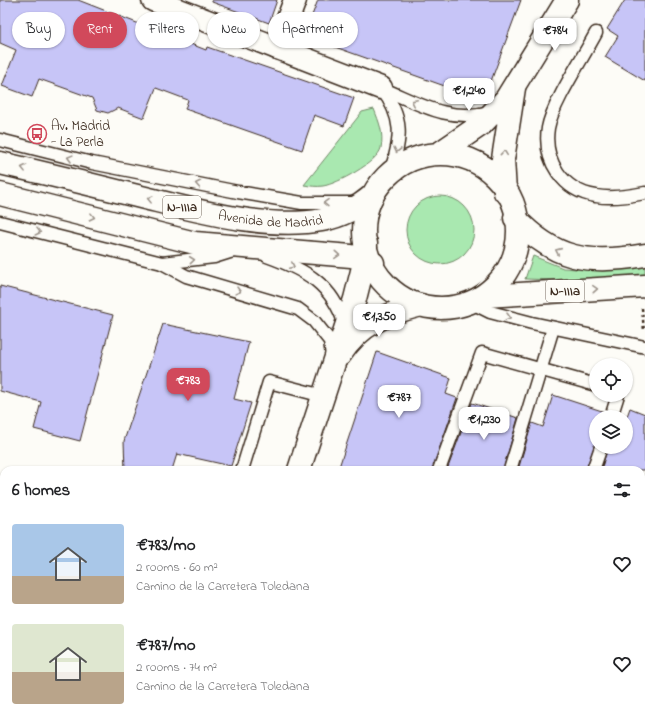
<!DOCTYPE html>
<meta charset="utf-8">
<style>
body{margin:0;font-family:"Indie Flower",sans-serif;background:#f6f6f6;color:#202124;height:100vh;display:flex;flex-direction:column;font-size:15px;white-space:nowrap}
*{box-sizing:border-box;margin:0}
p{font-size:13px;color:#757577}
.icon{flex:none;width:22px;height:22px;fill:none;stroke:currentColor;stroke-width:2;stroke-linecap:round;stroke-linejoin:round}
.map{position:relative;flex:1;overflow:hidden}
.details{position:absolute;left:0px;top:466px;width:645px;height:256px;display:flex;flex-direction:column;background:#fff;border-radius:12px 12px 0 0;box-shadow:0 1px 3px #0004}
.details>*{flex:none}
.banner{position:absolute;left:12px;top:12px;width:400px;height:36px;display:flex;gap:8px}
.controls{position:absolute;left:589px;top:358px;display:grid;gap:8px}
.controls a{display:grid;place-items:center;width:44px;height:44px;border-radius:50%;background:#fff;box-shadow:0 1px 3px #0004;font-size:20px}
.price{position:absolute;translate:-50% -34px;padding:0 9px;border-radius:8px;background:#fff;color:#222;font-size:13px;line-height:26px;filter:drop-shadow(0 1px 2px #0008)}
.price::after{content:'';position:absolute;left:50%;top:24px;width:12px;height:9px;margin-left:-6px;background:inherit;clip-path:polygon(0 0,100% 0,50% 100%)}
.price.on{background:#d1495b;color:#fff}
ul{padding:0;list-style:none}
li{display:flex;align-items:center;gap:12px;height:100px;padding:0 12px}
li span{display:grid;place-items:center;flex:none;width:112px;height:80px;border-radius:4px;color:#555}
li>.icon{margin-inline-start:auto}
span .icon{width:48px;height:48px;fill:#fffc;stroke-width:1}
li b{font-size:17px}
h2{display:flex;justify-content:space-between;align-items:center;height:48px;padding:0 12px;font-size:17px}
.pill{padding:0 14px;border-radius:18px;background:#fff;box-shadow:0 1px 3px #0004;font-size:14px;line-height:36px}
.pill.on{background:#d1495b;color:#fff}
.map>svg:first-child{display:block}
.green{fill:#a9e8b0;stroke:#728967}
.building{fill:#c7c5f7;stroke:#3b2a1e}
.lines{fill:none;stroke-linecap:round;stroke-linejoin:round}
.lane-casing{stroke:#3b2a1e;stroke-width:15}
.street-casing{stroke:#3b2a1e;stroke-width:25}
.highway-casing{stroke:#3b2a1e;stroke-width:25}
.path{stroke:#3b2a1e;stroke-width:2.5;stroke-dasharray:3 3;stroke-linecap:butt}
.lane{stroke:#fdfcf7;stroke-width:12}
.street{stroke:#fdfcf7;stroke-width:22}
.highway{stroke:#fdfcf7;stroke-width:22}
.oneway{stroke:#9c938a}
.labels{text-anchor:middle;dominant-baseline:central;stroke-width:3;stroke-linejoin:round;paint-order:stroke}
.shield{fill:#fdfcf7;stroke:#75695f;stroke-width:1}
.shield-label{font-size:13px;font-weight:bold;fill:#3b2a1e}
.poi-label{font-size:14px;fill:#3b2a1e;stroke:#fdfcf7;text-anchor:start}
.street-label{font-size:14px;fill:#3b2a1e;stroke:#fdfcf7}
</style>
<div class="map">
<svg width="645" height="722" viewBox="0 0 645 722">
<rect width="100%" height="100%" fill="#fdfcf7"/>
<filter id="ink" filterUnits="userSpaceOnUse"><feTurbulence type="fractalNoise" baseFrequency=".025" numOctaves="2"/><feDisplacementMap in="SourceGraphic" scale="8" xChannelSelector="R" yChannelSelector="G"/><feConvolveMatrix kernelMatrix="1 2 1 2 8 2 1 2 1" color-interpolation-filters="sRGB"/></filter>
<g filter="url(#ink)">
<g class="green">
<path d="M374,109c5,13 10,24 7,39 -3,14 -44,36 -58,38 -6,1 -13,0 -19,-1l58,-73z"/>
<circle cx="440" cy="230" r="34"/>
<path d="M533,256l30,12 27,2 55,-5v10l-86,5 -34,-1z"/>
</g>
<g class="building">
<path d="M0,0h78l128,50 1,-3 147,51 -10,28 -30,-11 -12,35 -117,-41 3,-9 -32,-12 -12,30 -26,-10 -10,5 -11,-3 -5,-12 -53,-19 -7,18 -30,-11 14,-36 -16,-7z"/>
<path d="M212,0h65l-8,23 -57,-21z"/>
<path d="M318,0h203l-37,100 -180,-64z"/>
<path d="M625,0h20v81l-40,-24 13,-21 -11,-7z"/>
<path d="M0,286l113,29 -33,126 -46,-12 7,-27 -41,-11z"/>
<path d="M163,324l86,18 -15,57 17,4 -20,63 -54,-12 -5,16h-47l-1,-29z"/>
<path d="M377,352l74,26 -5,16 11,4 -25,72h-94z"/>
<path d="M553,395l52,17 -1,5h-8v24l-10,29h-68l14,-47 11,4z"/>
<path d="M472,403l46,15 -15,52h-56z"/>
<path d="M630,408l15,6v56h-44l7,-23h18v-28z"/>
</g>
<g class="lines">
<g class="lane-casing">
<g id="lane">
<path d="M596,33c-12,23 -44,71 -48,95 -5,33 15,63 48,68 16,3 34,0 49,-3"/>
<path d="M381,88c37,15 67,35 109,24"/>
<path d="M381,88c23,30 21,50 9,85"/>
<path d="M0,140l92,23 146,29 64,11h52"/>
<path d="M0,222l162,41 52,-6 19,-6"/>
<path d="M267,256c39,14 65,28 78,69"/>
<path d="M162,263l24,13 112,33 16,12 16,20 2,15"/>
<path d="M472,303l18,9 42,11 113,24"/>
<path d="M611,417l7,-22"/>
<path d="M242,470l27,-88 54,14"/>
<path d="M439,470l43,-117 114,32"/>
<path d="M510,470l43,-142"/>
<path d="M593,470l8,-23"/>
</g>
</g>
<g class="street-casing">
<g id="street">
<path d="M153,0l228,88"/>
<path d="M277,48l18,-48"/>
<path d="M441,152l41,-28 24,-25 61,-99"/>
<path d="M505,192l-2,-33 11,-71"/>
<path d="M340,355c21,-32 46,-41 81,-50"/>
<path d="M299,470l56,-171 10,-40 1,-16"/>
<path d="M641,616h4"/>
<path d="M0,722l22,-4"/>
<path d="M222,722l1,-4"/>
</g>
</g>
<g class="highway-casing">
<g id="highway">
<circle cx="441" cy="231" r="77"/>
<path id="s1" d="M0,163c48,11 97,23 145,35 53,13 122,32 177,22 18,-3 37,-13 51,-25"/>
<path d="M0,194l195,49 156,13 14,3 8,4"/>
<path d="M515,218c40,42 73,47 130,37"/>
<path d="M486,296l159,-10"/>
</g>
</g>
<path class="path" d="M642,308l2,23"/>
<use href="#lane" class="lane"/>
<use href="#street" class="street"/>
<use href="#highway" class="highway"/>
</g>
<defs><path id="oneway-chevron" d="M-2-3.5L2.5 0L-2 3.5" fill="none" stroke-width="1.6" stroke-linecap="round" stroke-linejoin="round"/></defs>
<g class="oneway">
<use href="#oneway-chevron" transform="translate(414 102) rotate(-154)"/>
<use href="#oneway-chevron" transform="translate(397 150) rotate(103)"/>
<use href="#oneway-chevron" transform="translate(504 153) rotate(-84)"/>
<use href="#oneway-chevron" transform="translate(70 158) rotate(-165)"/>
<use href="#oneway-chevron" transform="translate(24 168) rotate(-166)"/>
<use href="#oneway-chevron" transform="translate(198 184) rotate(-169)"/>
<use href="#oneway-chevron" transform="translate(150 199) rotate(-166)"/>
<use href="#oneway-chevron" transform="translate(326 203) rotate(-179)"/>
<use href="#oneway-chevron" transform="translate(92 217) rotate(14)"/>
<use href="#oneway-chevron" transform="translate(38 232) rotate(14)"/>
<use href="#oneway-chevron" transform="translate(558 251) rotate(-156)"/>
<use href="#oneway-chevron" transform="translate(337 255) rotate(4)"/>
<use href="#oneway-chevron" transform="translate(192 260) rotate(-6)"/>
<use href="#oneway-chevron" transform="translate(292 266) rotate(26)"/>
<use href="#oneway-chevron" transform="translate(595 289) rotate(-4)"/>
<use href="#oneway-chevron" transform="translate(238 291) rotate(15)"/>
<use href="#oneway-chevron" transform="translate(508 317) rotate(15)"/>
</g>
</g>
<defs>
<g id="bus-ring" transform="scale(1)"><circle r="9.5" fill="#fdfcf7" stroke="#d1495b" stroke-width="1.5"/><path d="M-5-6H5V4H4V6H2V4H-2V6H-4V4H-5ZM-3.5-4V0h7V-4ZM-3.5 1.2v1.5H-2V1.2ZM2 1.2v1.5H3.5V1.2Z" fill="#d1495b"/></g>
</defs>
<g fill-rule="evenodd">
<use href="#bus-ring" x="37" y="134"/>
</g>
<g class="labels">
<g class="shield">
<rect x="163" y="196" width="38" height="22" rx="3"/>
<rect x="546" y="280" width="38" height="22" rx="3"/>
</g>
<g class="shield-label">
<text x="182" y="207">N-IIIa</text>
<text x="565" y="291">N-IIIa</text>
</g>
<g class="poi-label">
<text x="51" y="126">Av. Madrid<tspan x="51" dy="16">- La Perla</tspan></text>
</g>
<g class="street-label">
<text stroke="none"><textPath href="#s1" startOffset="277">Avenida de Madrid</textPath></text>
</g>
</g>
</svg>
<div class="controls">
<a><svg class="icon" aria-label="locate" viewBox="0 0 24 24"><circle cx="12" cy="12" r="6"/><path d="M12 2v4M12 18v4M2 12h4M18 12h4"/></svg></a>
<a><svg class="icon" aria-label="layers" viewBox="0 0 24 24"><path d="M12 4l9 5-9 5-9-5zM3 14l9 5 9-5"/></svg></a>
</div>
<b class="price" style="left:555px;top:52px">€784</b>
<b class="price" style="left:469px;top:112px">€1,240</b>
<b class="price" style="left:379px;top:338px">€1,350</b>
<b class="price on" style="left:188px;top:402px">€783</b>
<b class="price" style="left:399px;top:419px">€787</b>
<b class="price" style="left:484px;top:441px">€1,230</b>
<div class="banner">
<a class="pill">Buy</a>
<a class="pill on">Rent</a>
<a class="pill">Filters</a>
<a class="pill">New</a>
<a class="pill">Apartment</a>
</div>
<section class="details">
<h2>6 homes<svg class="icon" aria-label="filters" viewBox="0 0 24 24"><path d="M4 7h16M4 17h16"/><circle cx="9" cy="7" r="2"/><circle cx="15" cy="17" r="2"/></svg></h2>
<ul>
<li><span style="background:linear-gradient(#a9c7e8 65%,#b9a48a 0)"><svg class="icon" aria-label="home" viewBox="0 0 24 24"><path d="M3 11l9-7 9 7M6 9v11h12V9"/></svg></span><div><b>€783/mo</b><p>2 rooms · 60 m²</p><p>Camino de la Carretera Toledana</p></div><svg class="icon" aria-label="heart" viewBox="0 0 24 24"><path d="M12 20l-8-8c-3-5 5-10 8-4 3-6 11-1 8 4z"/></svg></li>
<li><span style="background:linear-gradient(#dfe7d0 60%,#b9a48a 0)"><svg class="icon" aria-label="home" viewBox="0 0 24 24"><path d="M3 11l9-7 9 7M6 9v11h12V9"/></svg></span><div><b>€787/mo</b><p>2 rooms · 74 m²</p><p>Camino de la Carretera Toledana</p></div><svg class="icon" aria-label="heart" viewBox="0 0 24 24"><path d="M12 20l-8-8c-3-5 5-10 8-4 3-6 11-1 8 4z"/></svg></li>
</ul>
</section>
</div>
